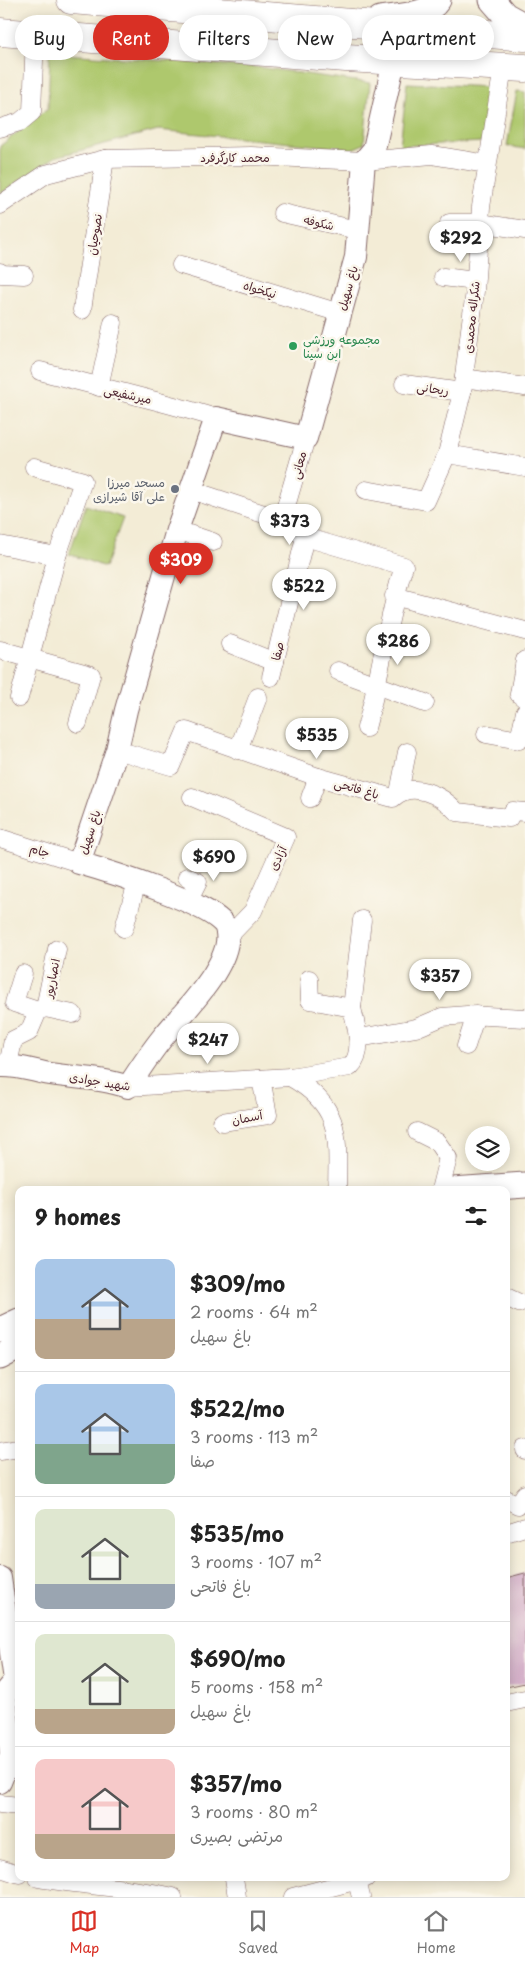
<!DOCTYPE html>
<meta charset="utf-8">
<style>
body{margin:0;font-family:"Playpen Sans","Playpen Sans Arabic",sans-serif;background:#f2f2f2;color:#222;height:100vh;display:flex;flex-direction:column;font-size:19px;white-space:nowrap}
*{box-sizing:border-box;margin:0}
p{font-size:16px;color:#767676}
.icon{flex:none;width:28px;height:28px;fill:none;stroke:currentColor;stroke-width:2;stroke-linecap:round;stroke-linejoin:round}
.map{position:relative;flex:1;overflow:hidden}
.panel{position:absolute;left:15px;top:1186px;width:495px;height:695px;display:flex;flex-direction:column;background:#fff;border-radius:10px;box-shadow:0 2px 12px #0003}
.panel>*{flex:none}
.banner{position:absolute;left:15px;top:15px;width:495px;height:45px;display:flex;gap:10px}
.controls{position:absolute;left:465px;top:1126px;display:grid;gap:10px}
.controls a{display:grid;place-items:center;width:45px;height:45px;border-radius:50%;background:#fff;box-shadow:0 2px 12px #0003;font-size:25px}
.price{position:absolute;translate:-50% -42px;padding:0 11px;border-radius:18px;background:#fff;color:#222;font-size:16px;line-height:32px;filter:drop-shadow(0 1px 2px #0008)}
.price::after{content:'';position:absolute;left:50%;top:30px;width:15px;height:11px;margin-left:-8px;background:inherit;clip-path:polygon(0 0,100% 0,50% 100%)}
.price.current{background:#d93025;color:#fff}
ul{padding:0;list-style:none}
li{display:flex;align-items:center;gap:15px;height:125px;padding:0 20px}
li+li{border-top:1px solid #e0e0e0}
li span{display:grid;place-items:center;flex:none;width:140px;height:100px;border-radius:10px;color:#555}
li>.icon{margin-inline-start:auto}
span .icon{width:60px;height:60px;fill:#fffc;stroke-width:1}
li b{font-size:21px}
h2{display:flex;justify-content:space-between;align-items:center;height:60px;padding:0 20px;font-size:21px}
.pill{padding:0 18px;border-radius:22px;background:#fff;box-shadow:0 2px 12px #0003;font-size:18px;line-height:45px}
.pill.current{background:#d93025;color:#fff}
.menu{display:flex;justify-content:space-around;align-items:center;height:70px;border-top:1px solid #e0e0e0;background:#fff;font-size:14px;color:#767676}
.menu a{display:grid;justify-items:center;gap:2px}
.menu .current{color:#d93025}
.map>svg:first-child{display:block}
.green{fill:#aec86d;stroke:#7c744c}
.building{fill:#ca9ec0}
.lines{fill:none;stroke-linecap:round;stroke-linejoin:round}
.minor-casing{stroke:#856767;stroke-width:19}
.tertiary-casing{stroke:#856767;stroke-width:24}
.secondary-casing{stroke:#856767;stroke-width:27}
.primary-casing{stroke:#856767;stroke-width:29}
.minor{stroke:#fff;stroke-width:18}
.tertiary{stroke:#fff;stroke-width:22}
.secondary{stroke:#fff;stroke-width:25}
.primary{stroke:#fff;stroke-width:28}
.leisure-dot{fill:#2e9e5b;stroke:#fbf7ec;stroke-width:2}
.worship-dot{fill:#6b7280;stroke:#fbf7ec;stroke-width:2}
.labels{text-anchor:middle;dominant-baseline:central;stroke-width:5;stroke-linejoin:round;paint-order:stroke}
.street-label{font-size:12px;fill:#4a1f2b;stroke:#fbf7ec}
.leisure-label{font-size:12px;fill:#27864d;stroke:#fbf7ec;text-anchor:start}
.worship-label{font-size:12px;fill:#5b616d;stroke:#fbf7ec;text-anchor:end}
</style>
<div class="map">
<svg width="525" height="1897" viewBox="0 0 525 1897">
<rect width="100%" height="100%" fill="#fbf7ec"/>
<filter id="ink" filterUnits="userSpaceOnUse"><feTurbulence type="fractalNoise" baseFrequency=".02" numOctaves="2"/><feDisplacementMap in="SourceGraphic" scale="10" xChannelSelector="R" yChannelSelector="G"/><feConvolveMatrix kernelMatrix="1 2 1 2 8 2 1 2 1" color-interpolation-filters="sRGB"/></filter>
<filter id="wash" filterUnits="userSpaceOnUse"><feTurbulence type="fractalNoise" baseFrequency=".0096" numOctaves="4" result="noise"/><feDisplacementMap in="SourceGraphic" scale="20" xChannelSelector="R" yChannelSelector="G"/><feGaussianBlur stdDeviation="1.12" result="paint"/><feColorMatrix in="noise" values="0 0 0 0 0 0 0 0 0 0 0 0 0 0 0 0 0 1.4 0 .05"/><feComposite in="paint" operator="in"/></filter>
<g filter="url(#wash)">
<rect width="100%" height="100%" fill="#f3ecd6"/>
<g class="green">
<path d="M50,53l207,14 113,16 -6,61 -12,5 -194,-19 -103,27 -55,37v-48l48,-38z"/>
<path d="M407,83l84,4 -8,55 -83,4z"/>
<path d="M517,91l8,1v57l-18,-3z"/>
<path d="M86,505l37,13 -18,49 -36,-13z"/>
</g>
<g id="blocks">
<path class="building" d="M525,1573v110l-19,4v-109z"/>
</g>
</g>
<g filter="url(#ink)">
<use href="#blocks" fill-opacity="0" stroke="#856767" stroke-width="1"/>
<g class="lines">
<g class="minor-casing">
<g id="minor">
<path d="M0,128l20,-6 12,-10 3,-77"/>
<path d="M0,205l46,-31 59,-15 146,-3 113,5 68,-6 55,9"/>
<path d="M282,213l75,17"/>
<path d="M449,223h31l45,7"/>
<path d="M181,265l159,48"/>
<path d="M0,272l1,2 23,1"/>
<path d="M443,277l32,4"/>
<path d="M82,310l23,-151"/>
<path d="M40,371c59,16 118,29 176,47"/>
<path d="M464,378l61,9"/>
<path d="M404,384l58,8"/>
<path d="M99,387l14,-64"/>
<path d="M447,454l78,13"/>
<path d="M191,490l91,30 23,17 99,29c-17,53 -23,108 -38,162"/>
<path d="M366,490l60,11 21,-47 15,-62 13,-101 6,-84 22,-140"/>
<path d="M282,520l24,-82"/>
<path d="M177,530l36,12"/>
<path d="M0,545l57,11"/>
<path d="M394,596l131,35"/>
<path d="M230,644l45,18"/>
<path d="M0,650l91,25 -13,48"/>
<path d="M525,660l-6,34 6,5"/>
<path d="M338,671l87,32"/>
<path d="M271,677l34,-140"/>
<path d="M19,698l38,-142 26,-75 -49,-14"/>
<path d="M486,734l33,6 6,-28"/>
<path d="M117,750l54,16 15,-35 132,46 75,21c19,-18 49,-3 64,14l52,6 4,-7 12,1"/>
<path d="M238,750l20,-53"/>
<path d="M399,793l8,-41"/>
<path d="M192,797l94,40 -33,74 -26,27"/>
<path d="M310,798l8,-21"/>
<path d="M0,838l79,25"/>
<path d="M187,877l11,5 -10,20"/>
<path d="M124,928l13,-46"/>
<path d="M23,974l-9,29 24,8"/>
<path d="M45,1008l28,6"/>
<path d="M352,1008l10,-88"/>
<path d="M359,1038l57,-10 26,-11 25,-2 58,3"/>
<path d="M466,1046l10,-31"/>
<path d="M8,1066l5,-26 16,-8 9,-21 7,-3 12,-59"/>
<path d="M290,1077c52,29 48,59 47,113"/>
<path d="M128,1087l162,-10 60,-10c15,-14 6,-41 2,-59l-42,-8 -1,-21"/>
<path d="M222,1122l46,-7 -7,-36"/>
<path d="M417,1132l20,10 11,16 -8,32"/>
<path d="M506,1297l13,6"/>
<path d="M525,1449v1"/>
<path d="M0,1451l19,-3"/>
<path d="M506,1499l12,6 7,-11"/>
<path d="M506,1533l19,-6"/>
<path d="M506,1703l19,-4"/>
<path d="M0,1804l19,2"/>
<path d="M0,1868l19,6"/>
<path d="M38,1878c45,8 91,9 135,19"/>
<path d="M234,1878l3,19"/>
<path d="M357,1881l4,16"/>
<path d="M293,1897l73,-19"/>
</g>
</g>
<g class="tertiary-casing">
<g id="tertiary">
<path d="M0,1066c18,-1 33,5 50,8 26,4 54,4 78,13 11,-17 22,-34 35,-50 18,-23 74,-76 63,-109 -6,-22 -122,-58 -147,-65l38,-113 9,-40 51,-180 39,-112 90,20 50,-181 8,-96 10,-12 20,-88"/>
<path d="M0,1578l15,102 -10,12 6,63 -11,27"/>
</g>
</g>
<g class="secondary-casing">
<g id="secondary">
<path d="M492,0l13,15 20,11"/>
<path d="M380,19c17,-3 47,-2 58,-19"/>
<path d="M453,1190l72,-5"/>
<path d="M0,1330l19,-9"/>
<path d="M0,1357l19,-10"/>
</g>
</g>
<g class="primary-casing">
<g id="primary">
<path d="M71,0l454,37"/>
<path d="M0,32l346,26 179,10"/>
</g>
</g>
<use href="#minor" class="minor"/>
<use href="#tertiary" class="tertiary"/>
<use href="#secondary" class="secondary"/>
<use href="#primary" class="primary"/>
</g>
</g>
<circle class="leisure-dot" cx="293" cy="346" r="5"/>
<circle class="worship-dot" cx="175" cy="489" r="5"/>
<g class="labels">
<g class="street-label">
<text x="235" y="157">محمد کارگرفرد</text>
<text transform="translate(319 222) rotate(13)">شکوفه</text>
<text transform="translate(94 234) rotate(-81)">نصوحیان</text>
<text transform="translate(347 288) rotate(-74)">باغ سهیل</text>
<text transform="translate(260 289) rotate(17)">نیکخواه</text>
<text transform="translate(471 317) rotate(-84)">شکراله محمدی</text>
<text transform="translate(433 388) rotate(8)">ریحانی</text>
<text transform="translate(128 394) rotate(12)">میرشفیعی</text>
<text transform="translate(298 465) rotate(-74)">معانی</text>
<text transform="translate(277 651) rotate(-77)">صفا</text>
<text transform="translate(357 788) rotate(16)">باغ فاتحی</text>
<text transform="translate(89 832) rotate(-72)">باغ سهیل</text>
<text transform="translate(40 850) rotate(17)">جام</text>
<text transform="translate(277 858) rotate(-65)">آزادی</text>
<text transform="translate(51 978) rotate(-78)">انصارپور</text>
<text transform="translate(100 1081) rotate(9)">شهید جوادی</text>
<text transform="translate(247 1117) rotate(-11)">آسمان</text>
</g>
<g class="leisure-label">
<text x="303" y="339">مجموعه ورزشی<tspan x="303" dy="14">ابن سینا</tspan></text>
</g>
<g class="worship-label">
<text x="165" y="482">مسجد میرزا<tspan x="165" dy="14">علی آقا شیرازی</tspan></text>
</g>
</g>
</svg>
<div class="controls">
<a><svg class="icon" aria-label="layers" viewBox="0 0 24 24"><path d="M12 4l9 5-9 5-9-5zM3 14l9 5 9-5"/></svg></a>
</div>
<b class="price" style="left:461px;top:263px">$292</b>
<b class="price" style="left:290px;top:546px">$373</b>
<b class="price current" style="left:181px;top:585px">$309</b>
<b class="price" style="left:304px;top:611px">$522</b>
<b class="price" style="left:398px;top:666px">$286</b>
<b class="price" style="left:317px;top:760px">$535</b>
<b class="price" style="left:214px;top:882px">$690</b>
<b class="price" style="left:440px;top:1001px">$357</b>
<b class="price" style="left:208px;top:1065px">$247</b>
<div class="banner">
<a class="pill">Buy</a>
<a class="pill current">Rent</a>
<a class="pill">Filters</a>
<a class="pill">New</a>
<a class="pill">Apartment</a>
</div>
<section class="panel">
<h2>9 homes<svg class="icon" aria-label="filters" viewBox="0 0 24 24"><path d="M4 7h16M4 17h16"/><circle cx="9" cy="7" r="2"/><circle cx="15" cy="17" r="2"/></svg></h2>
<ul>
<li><span style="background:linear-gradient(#a9c7e8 60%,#b9a48a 0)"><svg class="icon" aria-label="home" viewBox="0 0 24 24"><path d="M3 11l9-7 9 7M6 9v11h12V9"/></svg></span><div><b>$309/mo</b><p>2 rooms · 64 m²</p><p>باغ سهیل</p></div></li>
<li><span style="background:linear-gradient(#a9c7e8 60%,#7fa58c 0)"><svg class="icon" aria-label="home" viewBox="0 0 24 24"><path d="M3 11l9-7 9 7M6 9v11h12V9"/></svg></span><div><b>$522/mo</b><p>3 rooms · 113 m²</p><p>صفا</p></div></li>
<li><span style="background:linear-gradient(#dfe7d0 75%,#9aa5b1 0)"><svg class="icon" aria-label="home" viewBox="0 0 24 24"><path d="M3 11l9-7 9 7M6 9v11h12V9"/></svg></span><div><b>$535/mo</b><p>3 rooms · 107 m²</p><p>باغ فاتحی</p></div></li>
<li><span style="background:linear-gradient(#dfe7d0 75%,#b9a48a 0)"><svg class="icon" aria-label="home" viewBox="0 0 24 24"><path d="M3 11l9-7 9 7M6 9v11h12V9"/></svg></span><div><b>$690/mo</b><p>5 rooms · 158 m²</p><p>باغ سهیل</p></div></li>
<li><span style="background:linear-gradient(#f6c9c9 75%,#b9a48a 0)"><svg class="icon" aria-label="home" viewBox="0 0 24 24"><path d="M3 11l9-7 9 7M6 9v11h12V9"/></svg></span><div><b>$357/mo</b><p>3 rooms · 80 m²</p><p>مرتضی بصیری</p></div></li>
</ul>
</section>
</div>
<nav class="menu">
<a class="current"><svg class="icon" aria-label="map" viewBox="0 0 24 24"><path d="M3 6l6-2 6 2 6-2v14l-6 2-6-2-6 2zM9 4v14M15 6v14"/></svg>Map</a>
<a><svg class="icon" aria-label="saved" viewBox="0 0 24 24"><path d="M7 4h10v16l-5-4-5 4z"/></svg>Saved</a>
<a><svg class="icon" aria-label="home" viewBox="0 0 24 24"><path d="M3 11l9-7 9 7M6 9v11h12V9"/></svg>Home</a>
</nav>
